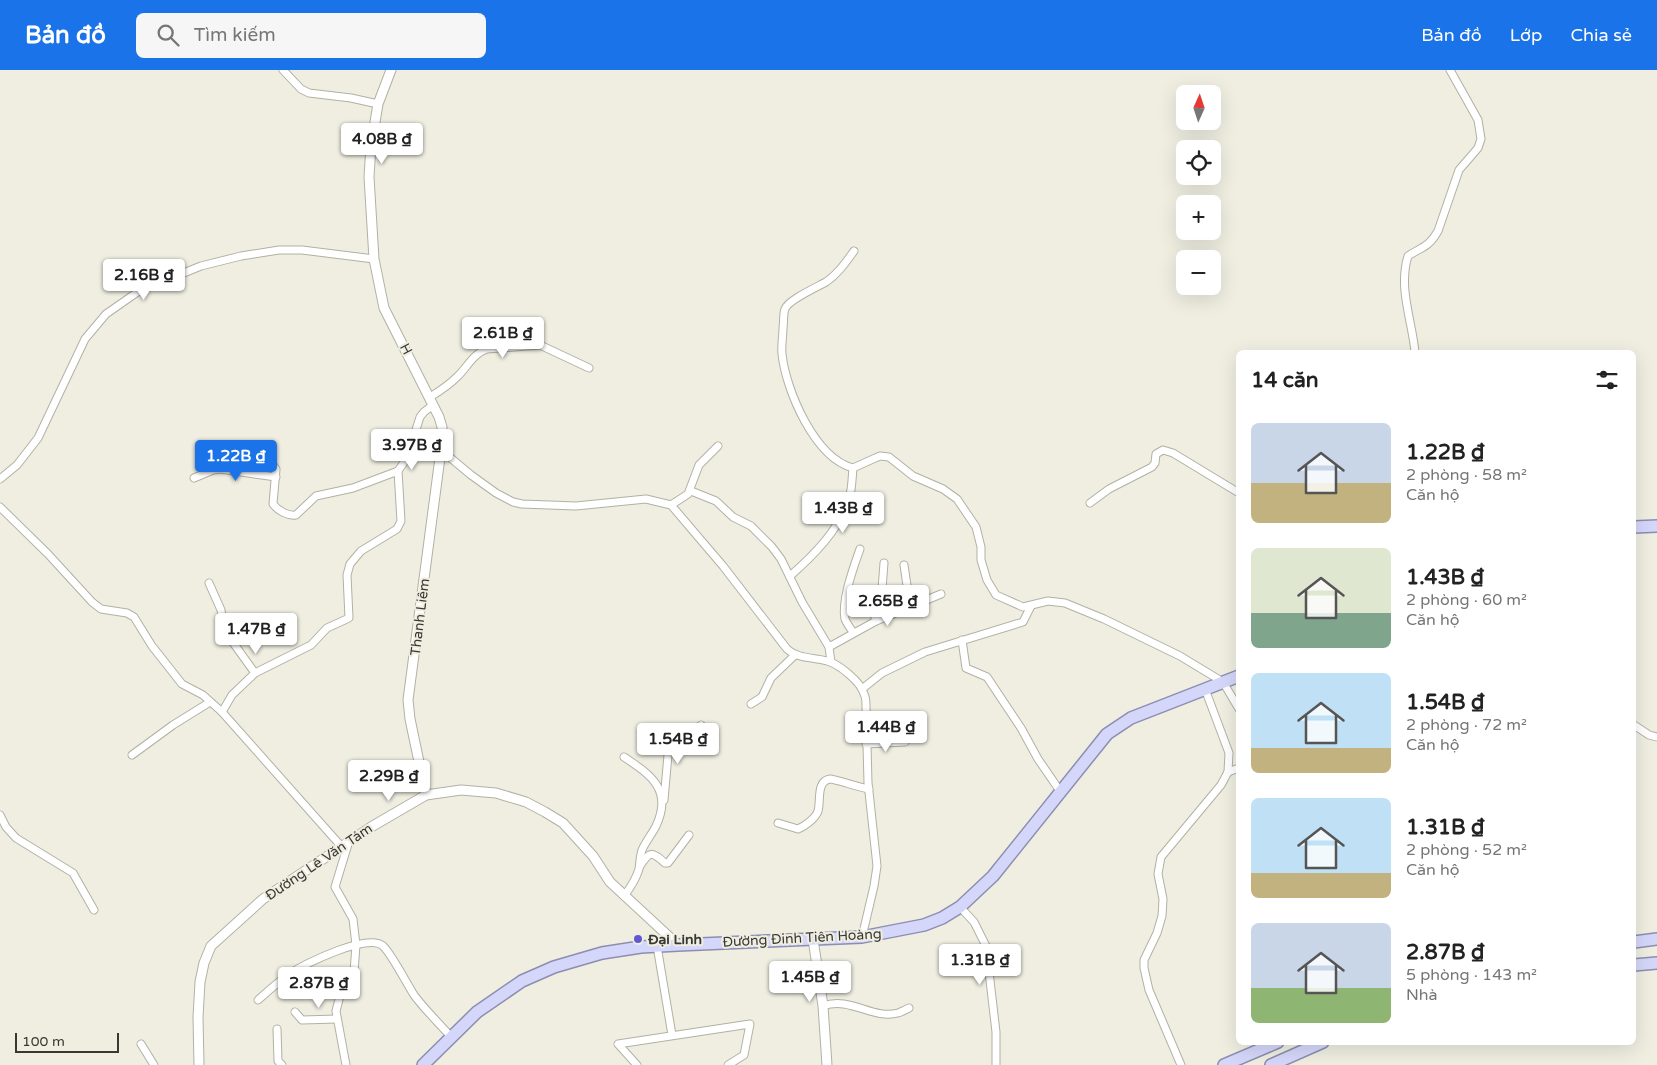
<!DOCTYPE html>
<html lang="vi">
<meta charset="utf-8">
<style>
body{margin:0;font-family:"Varela Round",sans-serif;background:#f6f6f6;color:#222;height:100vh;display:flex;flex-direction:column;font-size:19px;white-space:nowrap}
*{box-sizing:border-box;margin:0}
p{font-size:16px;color:#767676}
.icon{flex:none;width:28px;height:28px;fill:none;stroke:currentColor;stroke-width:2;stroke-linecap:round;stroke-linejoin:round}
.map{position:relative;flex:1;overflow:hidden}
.sheet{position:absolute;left:1236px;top:280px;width:400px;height:695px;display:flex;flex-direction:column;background:#fff;border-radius:8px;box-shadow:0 5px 20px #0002}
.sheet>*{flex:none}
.needle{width:32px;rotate:3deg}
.controls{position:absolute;left:1176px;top:15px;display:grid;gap:10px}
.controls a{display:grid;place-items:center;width:45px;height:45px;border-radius:8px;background:#fff;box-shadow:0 5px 20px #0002;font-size:25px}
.scale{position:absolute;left:15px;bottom:12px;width:104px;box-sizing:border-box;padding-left:5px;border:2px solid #383732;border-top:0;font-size:14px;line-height:18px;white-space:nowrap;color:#383732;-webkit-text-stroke:4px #efeee1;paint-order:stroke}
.price{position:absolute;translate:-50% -42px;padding:0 11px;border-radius:5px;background:#fff;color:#222;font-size:16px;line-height:32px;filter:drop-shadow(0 1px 2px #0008)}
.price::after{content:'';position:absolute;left:50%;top:30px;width:15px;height:11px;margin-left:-8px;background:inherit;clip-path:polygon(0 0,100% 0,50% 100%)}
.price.on{background:#1a73e8;color:#fff}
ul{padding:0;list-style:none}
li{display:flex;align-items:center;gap:15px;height:125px;padding:0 15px}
li span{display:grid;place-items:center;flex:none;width:140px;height:100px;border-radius:8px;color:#555}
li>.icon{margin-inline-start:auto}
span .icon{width:60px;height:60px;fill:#fffc;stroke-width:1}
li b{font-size:21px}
h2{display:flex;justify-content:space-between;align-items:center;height:60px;padding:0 15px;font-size:21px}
header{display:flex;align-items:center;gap:30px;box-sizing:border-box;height:70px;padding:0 25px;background:#1a73e8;color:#fff}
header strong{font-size:24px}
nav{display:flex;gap:28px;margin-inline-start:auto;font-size:18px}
.search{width:350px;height:45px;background:#f6f6f6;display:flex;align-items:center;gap:12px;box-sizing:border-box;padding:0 18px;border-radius:8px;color:#767676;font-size:19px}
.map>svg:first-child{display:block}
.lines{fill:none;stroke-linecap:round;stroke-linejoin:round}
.minor-casing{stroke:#b2b1a4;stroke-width:9}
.tertiary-casing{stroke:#b2b1a4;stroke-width:11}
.primary-casing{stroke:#8c8eb1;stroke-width:14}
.minor{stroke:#fff;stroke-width:7}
.tertiary{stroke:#fff;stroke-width:9}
.primary{stroke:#d5d7fa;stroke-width:11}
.poi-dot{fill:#6158d1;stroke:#efeee1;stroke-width:2}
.labels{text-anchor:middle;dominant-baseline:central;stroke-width:4;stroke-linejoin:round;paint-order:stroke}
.street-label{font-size:14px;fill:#383732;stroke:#efeee1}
.poi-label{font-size:14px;font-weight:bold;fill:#383732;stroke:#efeee1;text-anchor:start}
</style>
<header>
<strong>Bản đồ</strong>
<div class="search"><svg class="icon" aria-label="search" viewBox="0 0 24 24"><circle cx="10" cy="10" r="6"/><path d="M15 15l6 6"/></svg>Tìm kiếm</div>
<nav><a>Bản đồ</a><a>Lớp</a><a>Chia sẻ</a></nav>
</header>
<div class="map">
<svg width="1657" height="995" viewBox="0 0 1657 995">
<rect width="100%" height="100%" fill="#efeee1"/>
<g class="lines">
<g class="minor-casing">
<g id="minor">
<path d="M283,0l18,19 8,4 42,5 27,6"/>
<path d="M854,181c-8,11 -16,23 -28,31 -9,5 -38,18 -41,27 -2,5 -1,13 -2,19 0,8 -2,18 -1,26 4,37 33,104 71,114l20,-9 7,-3 9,1 24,19 30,13 14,10 19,28 5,20v13l6,20 9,15 27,12 25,-6 17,2 39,16 76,37 43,26 16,27"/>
<path d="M1415,282c-3,-32 -17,-64 -7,-96 14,-9 21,-9 30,-25l21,-61 19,-22 3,-9 -3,-19 -28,-50"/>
<path d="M430,327c10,-6 20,-13 28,-21 9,-9 16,-23 29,-27l53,-4 49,23"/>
<path d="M261,378l15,21 -3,35c5,7 15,12 23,11l20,-19 37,-8 45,-17 9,-13 13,-41 4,-5 9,-7"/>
<path d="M441,380l30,25 25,18 17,9 9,2 54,2 70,-7 25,6 52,61 64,83c11,10 26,8 40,12 12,3 34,21 37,33 2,3 2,8 2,12l2,77 9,83 -3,20 -12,51"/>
<path d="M194,408l19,-8 7,-1 56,8"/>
<path d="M0,409l17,-14 21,-27 47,-99 21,-25 33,-23 62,-25 40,-10 38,-6h23l72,9"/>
<path d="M691,421l25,10 17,16 18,9 21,21 9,12 21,43 27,45 2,15"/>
<path d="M1090,433l19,-14 43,-22 3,-4 1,-9 7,-4 10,3 66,40"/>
<path d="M671,435l17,-11 11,-29 19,-19"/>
<path d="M0,437l48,47 44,48 9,7 26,4 7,4 18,29 30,38 21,11 19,17 119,134"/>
<path d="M904,495l6,41"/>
<path d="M790,506c24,-21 49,-46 59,-77 3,-9 3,-21 4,-31"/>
<path d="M209,513l12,27 3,20 31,43"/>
<path d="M876,551l-5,-18 -1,-10 3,-3 9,-1 2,-26"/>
<path d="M853,562c-3,-4 -6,-8 -8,-13 -4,-18 9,-53 15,-70"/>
<path d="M962,570l4,28 21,9 34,51 17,31 22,32"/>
<path d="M829,577l47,-26 65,-27"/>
<path d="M862,619l20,-16 43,-21 98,-30 8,-16"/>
<path d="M751,634l11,-7 9,-19 24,-23"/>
<path d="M222,642l10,-17 23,-22 56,-28 16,-17 22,-10 -2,-43 3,-11 11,-13 36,-22 4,-8 -3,-50"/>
<path d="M1634,655l15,10 8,2"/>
<path d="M866,674l39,-2"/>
<path d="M132,685l41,-30 37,-23"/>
<path d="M624,687c27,18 49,33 32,69 -4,8 -10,15 -14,24 -2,6 -2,12 -3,19 -3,10 -8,18 -15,27"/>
<path d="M1228,702l11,-4"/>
<path d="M664,730l4,-45 3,-5 30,-25"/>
<path d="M0,745l6,12 10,11 57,35 21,37"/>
<path d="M778,753l20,6c7,-3 18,-11 20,-18 3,-10 -2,-30 12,-32 5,0 31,9 39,10"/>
<path d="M640,796c10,-15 11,-15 25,-3h3l21,-28"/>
<path d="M960,837l14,15 12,24 10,86v33"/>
<path d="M657,876l15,89"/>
<path d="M258,930c10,-9 21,-19 33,-27 15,-10 77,-40 92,-27 8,7 24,38 31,49 11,15 26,29 38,43"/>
<path d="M823,936c27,-10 50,14 75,7 3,-1 7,-3 11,-5"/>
<path d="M295,942l7,8 35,-1"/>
<path d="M277,959l1,32 4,4"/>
<path d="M141,974l13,21"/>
<path d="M346,995l-10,-54 5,-19 13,-20 2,-27 -3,-26 -18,-32 14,-46"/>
<path d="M637,995l-19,-21 132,-20 -6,31 -16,10"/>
<path d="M1181,995l-32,-75 -5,-22v-8l13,-27 5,-17 1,-17 -5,-25 3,-17 60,-72 7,-13 1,-19 -24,-64"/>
</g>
</g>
<g class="tertiary-casing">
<g id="tertiary">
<path d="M391,0l-13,34 -7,42 -2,31 5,82 10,49 55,109 3,10 -1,23 -33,250 2,19 16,76"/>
<path d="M813,869l10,67 4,59"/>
<path d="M199,995l-1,-48 2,-35 4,-19 7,-17 52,-47 108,-72 55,-32 35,-5 35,3 30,9 19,10 18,11 30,33 17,26 68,63"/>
</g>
</g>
<g class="primary-casing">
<g id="primary">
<path d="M1634,457l23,-1"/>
<path d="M1634,872l23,-3"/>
<path d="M1634,895l23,-2"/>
<path d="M423,995l54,-53 45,-31 32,-14 48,-14 39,-6 37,-2 184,-8 62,-12 18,-7 18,-11 33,-31 114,-142 24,-16 108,-42"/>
<path d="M1224,995l54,-23"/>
<path d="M1271,995l52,-23"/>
</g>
</g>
<use href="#minor" class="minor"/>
<use href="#tertiary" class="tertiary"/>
<use href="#primary" class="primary"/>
</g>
<circle class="poi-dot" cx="638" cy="869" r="5"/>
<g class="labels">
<g class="street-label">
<text transform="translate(406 279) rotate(62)">H</text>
<text transform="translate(420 547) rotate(-83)">Thanh Liêm</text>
<text transform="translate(319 792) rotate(-34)">Đường Lê Văn Tám</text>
<text transform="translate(802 868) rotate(-3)">Đường Đinh Tiên Hoàng</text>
</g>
<g class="poi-label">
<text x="648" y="869">Đại Linh</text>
</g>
</g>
</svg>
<div class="controls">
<a><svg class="needle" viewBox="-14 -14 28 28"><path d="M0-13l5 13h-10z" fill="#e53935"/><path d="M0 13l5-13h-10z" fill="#767676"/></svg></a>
<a><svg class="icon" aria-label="locate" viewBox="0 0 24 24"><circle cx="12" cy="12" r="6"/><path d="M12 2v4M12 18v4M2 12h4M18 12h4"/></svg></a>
<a>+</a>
<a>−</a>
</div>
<div class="scale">100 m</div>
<b class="price" style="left:382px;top:95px">4.08B ₫</b>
<b class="price" style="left:144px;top:231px">2.16B ₫</b>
<b class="price" style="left:503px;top:289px">2.61B ₫</b>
<b class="price" style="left:412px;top:401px">3.97B ₫</b>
<b class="price on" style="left:236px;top:412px">1.22B ₫</b>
<b class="price" style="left:843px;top:464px">1.43B ₫</b>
<b class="price" style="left:888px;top:557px">2.65B ₫</b>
<b class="price" style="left:256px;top:585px">1.47B ₫</b>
<b class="price" style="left:886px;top:683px">1.44B ₫</b>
<b class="price" style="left:678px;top:695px">1.54B ₫</b>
<b class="price" style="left:389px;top:732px">2.29B ₫</b>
<b class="price" style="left:980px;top:916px">1.31B ₫</b>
<b class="price" style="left:810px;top:933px">1.45B ₫</b>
<b class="price" style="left:319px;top:939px">2.87B ₫</b>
<section class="sheet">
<h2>14 căn<svg class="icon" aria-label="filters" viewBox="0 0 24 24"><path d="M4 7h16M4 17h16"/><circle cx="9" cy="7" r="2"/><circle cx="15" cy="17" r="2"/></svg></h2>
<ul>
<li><span style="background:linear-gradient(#c9d6e8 60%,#c2b280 0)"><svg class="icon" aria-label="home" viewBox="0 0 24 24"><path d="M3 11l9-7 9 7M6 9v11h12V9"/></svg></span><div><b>1.22B ₫</b><p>2 phòng · 58 m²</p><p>Căn hộ</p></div></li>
<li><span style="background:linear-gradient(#dfe7d0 65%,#7fa58c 0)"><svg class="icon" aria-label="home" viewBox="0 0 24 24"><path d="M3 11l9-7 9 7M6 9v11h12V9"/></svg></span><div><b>1.43B ₫</b><p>2 phòng · 60 m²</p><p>Căn hộ</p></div></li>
<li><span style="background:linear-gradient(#bfe0f5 75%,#c2b280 0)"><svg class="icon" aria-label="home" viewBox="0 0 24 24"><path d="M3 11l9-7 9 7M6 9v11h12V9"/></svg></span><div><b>1.54B ₫</b><p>2 phòng · 72 m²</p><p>Căn hộ</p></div></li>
<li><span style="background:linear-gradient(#bfe0f5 75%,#c2b280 0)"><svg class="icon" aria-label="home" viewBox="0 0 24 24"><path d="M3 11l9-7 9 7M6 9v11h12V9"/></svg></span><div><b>1.31B ₫</b><p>2 phòng · 52 m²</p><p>Căn hộ</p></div></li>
<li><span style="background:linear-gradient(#c9d6e8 65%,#8fb573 0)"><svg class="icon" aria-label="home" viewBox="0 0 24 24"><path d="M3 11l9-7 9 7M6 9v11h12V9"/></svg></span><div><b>2.87B ₫</b><p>5 phòng · 143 m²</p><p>Nhà</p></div></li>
</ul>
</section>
</div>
